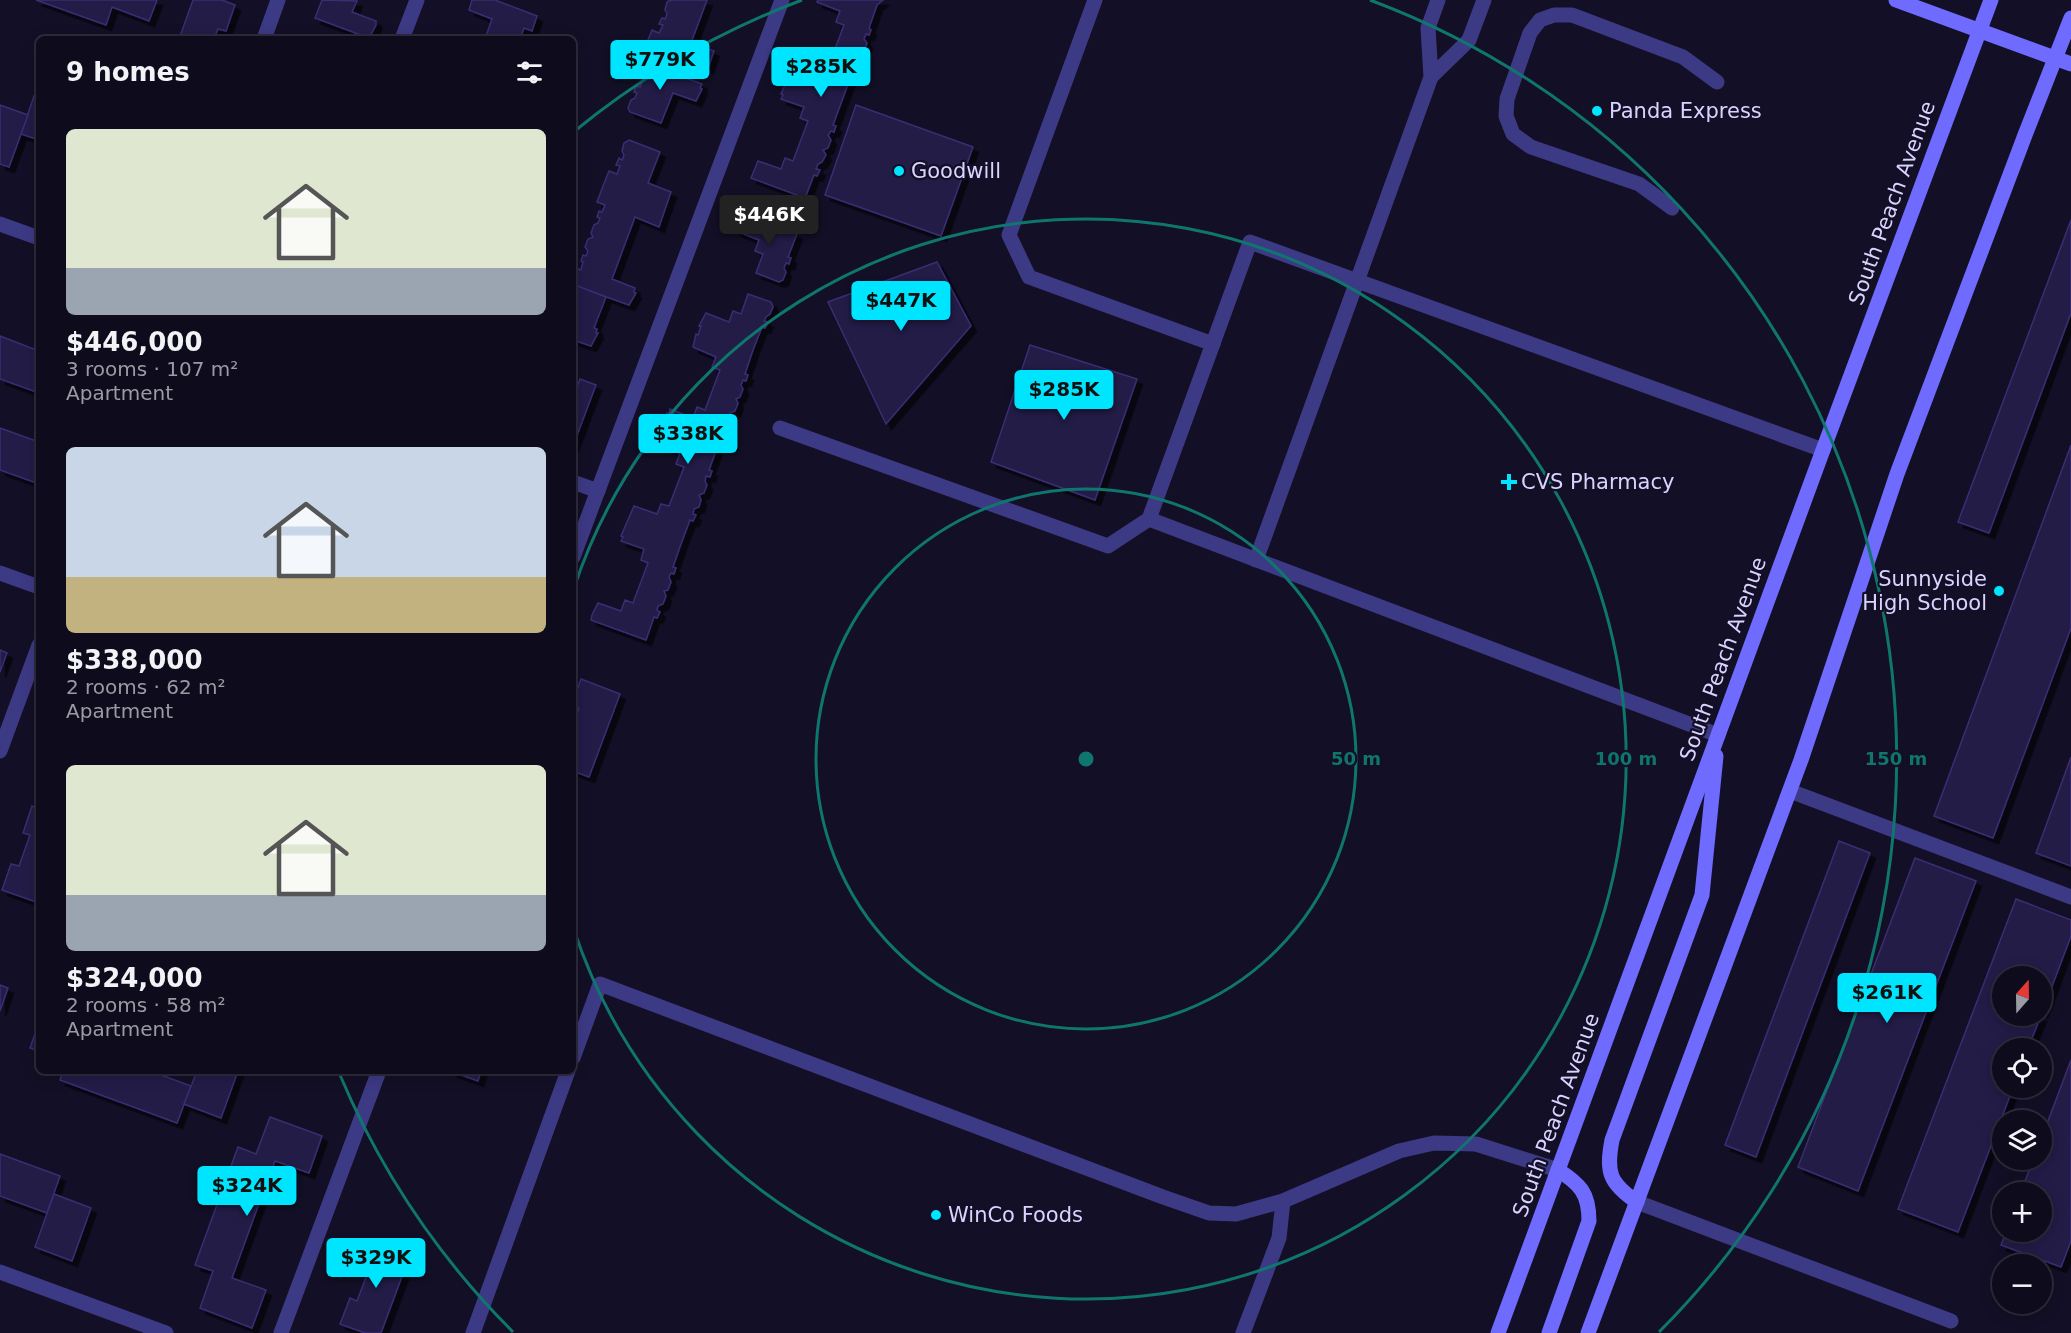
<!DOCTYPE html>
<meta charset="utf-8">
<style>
body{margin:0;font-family:"DejaVu Sans",sans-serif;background:#1c1929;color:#f1f3f6;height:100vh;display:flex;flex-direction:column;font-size:22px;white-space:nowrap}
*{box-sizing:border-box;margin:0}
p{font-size:20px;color:#9b9ba3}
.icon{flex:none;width:33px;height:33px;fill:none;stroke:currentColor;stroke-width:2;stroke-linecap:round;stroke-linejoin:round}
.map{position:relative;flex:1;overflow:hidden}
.details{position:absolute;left:36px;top:36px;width:540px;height:1038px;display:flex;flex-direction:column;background:#0e0b1c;border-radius:9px;box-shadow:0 3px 15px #0003,0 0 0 2px #2e2b3b}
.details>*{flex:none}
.needle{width:39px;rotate:20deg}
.buttons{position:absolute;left:1992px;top:966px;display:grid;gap:12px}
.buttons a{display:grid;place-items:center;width:60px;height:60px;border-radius:50%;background:#0e0b1c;box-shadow:0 3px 15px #0003,0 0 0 2px #2e2b3b;font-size:30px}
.price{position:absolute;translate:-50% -51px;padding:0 14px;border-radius:6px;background:#00e5ff;color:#111;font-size:20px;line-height:39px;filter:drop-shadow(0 2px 3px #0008)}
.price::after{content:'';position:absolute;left:50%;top:36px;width:18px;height:14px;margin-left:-9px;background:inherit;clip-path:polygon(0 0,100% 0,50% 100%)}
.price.active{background:#222;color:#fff}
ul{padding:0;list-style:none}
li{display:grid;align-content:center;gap:12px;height:318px;padding:0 30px}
li span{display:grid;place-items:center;height:186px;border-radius:9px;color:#555}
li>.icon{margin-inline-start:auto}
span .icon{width:108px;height:108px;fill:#fffc;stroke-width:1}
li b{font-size:26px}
h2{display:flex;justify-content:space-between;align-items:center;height:72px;padding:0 30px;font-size:26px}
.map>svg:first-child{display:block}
.building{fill:#241b47;stroke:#3b2d73;stroke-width:1.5;filter:url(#shadow)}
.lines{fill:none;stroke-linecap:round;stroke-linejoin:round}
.lane{stroke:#3d3a85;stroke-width:15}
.street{stroke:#3d3a85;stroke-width:15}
.secondary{stroke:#6f6bff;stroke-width:15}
.ring{fill:none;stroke:#0f766e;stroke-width:3}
.poi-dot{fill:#00e5ff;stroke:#130f26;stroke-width:2}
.labels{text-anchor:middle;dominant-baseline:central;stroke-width:4.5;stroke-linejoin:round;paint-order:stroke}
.poi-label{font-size:21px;fill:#d9d4ff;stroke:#130f26;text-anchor:start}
.street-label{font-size:21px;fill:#d9d4ff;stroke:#130f26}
.centre{fill:#0f766e;stroke:#130f26;stroke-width:3}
.ring-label{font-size:18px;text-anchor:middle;font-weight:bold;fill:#0f766e;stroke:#130f26;stroke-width:4.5;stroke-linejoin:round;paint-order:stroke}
</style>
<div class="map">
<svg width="2071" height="1333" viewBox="0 0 2071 1333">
<defs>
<filter id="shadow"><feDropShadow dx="5.5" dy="5.5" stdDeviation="0" flood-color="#0009"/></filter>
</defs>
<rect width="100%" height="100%" fill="#130f26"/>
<g class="building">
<path d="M36,0h121l-8,21 -37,-14 -6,18z"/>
<path d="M193,0h29l13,5 -9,26 -8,-2 -4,10h-35z"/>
<path d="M322,0l35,1 -5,11 24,9v4l-7,13 -54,-20z"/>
<path d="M472,0h23l42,16 -5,15 -8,-3 -3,8 3,1 -1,2h-38l7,-20 -23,-9z"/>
<path d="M671,0h36l-16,43 23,8 -6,17 -62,-23 6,-15 7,3 4,-8 -4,-1 3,-6 3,1 2,-5 -2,-4 2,-8z"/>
<path d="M818,0h65l-6,5 -8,23 2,2 -2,5 -3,-1 -2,5 3,4 -3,8 -5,2 2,5 -3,8 -4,1 -2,6 3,1 -2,6 -3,-1 -17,46 3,1 -2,6 -3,-1 -3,4 3,5 -3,8 -5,2 3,5 -4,7 -4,2 -2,5 4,1 -3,6 -3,-1 -9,23 -54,-20 7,-17 23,8 4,-11 8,3 15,-40 -8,-3 4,-11 -23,-8 2,-4 -2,-1 13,-30 23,9 4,-11 8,3 15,-40 -8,-3 4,-11 -23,-9z"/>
<path d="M640,61l62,23 -2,4 2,1 -6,12 -23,-8 -12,30 -31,-11 -2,-4 3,-8 4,-2 2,-5 -3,-1 2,-6 4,1 3,-8 -8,-3z"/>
<path d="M34,96l5,2v42l-18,-6z"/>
<path d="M0,105l28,10 -19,52 -9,-3z"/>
<path d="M856,105l117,42 -32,89 -116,-41z"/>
<path d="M629,140l31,12 -12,31 23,9 -12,35 -24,-10 -23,62 23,9 -1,4 2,1 -7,12 -56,-20v-18l8,3 2,-8 -2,-1 2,-6 3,1 2,-5 -3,-4 3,-8 5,-2 -2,-4 3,-8 4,-2 2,-5 -3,-1 2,-6 3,1 3,-7 -8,-3 6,-16 6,-15 8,3 3,-8 -4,-1 3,-7 3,2 2,-5 -2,-4 2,-8z"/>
<path d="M742,214l55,20 -9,23 3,1 -2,6 -3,-1 -2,5 2,4 -3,8 -4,2 -23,-9 7,-19 -8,-3 4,-11 -23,-9z"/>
<path d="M2071,220v93l-82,220 -31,-11z"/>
<path d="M937,262l34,64 -85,98 -58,-122z"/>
<path d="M575,285l31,12 -12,31 3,1 -1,4h2l-7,13 -18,-6v-54z"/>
<path d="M748,294l23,8 2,5 -3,7 -4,3 -2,4 4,1 -3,6 -3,-1 -9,23 -8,24 3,1 -2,6 -3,-1 -2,5 2,4 -3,8 -4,2 2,4 -3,8 -5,2 -2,5 3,1 -2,6 -3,-1 -17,46 3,1 -2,6 -4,-1 -1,5 2,4 -3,8 -5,2 2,5 -2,7 -5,2 -1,5 3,1 -3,6 -3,-1 -9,24 -8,23 3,1 -2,6 -3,-1 -2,4 2,5 -3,8 -4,1 2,5 -3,8 -5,2 -1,4 3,2 -3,6 -3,-1 -8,23 -55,-20 1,-5 6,-12 23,8 4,-11 8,3 15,-40 -7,-3 3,-11 -23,-8 2,-4 -2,-1 13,-30 23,8 4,-10 8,2 15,-39 -8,-3 4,-11 -23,-9 10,-31 2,1 1,-5 23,9 4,-11 8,3 15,-40 -8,-3 4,-10 -23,-10 3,-13 2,1 3,-9h-2l7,-13 23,9 4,-11 8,3z"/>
<path d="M0,336l39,15v42l-39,-14z"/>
<path d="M1030,345l107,34 -42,121 -104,-38z"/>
<path d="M580,379l16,6 -23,61v-60l4,1z"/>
<path d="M0,428l39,14v42l-39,-14z"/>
<path d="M2071,445v183l-78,210 -59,-22z"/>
<path d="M0,650l7,3 -7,19z"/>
<path d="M581,679l39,15 -31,83 -16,-6v-45l6,-18 -6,-2v-4z"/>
<path d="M2071,757v109l-35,-13z"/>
<path d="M32,806l7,3v94l-37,-13 9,-26 8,2 11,-31 -7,-2z"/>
<path d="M1839,841l31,12 -114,304 -31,-12z"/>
<path d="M1915,858l61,23 -118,310 -60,-24z"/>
<path d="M2016,899l55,21v16l-29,77v-37h-40v40h39l-13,32h-26v40h11l-55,144 -60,-23z"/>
<path d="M0,985l8,3 -8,23z"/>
<path d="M39,1022v29l-9,-3z"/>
<path d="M2071,1060v181l-10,26 -60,-22 5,-13h36v-40h-21l12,-32h9v-23z"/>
<path d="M63,1071h87l41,15 -14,37 -117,-43z"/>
<path d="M197,1071h41l-17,47 -37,-14z"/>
<path d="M450,1071h31l-3,10z"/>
<path d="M270,1117l52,19 -13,37 -34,-12 -22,59 -21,58 34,12 -14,38 -52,-20 13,-37 -18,-6 43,-118 18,7z"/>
<path d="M0,1154l60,22 -13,37 -47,-17z"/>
<path d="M54,1194l37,14 -19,53 -37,-14z"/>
<path d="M371,1241l39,14 -29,78h-16l-25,-9 10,-26 7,3 12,-32 -8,-2z"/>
</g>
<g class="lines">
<g class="lane">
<path d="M1095,0l-86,235 20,42 184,67"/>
<path d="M1431,77l38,-37 15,-40"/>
<path d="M1672,208l-33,-24 -108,-37 -18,-13 -7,-18 1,-17 23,-66 10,-13 14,-5h18l111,42 34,25"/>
<path d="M780,428l328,118 41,-27 101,-277 573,208"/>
<path d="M1149,519l569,216"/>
<path d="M1256,560l175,-483 -3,-49 10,-28"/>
<path d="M1790,791l281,106"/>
<path d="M573,1058l27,-74 563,213 46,16 27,1 47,-13 116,-50 35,-8 42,1 82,26"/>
<path d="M1637,1202l314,119"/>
<path d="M473,1333l95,-262"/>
<path d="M1243,1333l36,-95 4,-37"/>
</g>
<g class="street">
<path d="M264,39l14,-39"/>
<path d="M402,39l15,-39"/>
<path d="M0,224l39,14"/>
<path d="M573,482l25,9"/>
<path d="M573,557l209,-557"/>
<path d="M0,573l39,14"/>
<path d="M0,751l39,-106"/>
<path d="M0,1272l166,61"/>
<path d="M281,1333l98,-262"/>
</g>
<g class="secondary">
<path d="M1896,0l175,64"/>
<path d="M1637,1202c-28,-19 -31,-30 -25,-62l90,-245 14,-139"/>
<path d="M1498,1333l325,-883 168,-450"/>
<path d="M1549,1333l40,-112c0,-28 -9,-37 -31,-51"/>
<path d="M1588,1333l213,-573 96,-286 128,-339 46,-117"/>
</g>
</g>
<g class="ring">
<circle cx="1086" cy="759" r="270"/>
<path d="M574 588A540 540 0 1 1 574 930"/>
<path d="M513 1332A810 810 0 0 1 340 1075M576 130A810 810 0 0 1 802 0M1370 0A810 810 0 0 1 1659 1332"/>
</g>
<g class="poi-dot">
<circle cx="1597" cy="111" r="6"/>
<circle cx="899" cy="171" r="6"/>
<path d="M1506 473h6v6h6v6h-6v6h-6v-6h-6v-6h6z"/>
<circle cx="1999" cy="591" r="6"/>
<circle cx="936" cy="1215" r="6"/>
</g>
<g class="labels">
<g class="poi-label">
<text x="1609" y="111">Panda Express</text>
<text x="911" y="171">Goodwill</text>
<text x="1521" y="482">CVS Pharmacy</text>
<text x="1987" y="579" text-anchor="end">Sunnyside<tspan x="1987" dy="24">High School</tspan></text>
<text x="948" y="1215">WinCo Foods</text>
</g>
<g class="street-label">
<text transform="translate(1892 203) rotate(-70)">South Peach Avenue</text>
<text transform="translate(1723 659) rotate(-70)">South Peach Avenue</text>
<text transform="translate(1556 1115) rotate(-70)">South Peach Avenue</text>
</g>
</g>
<circle cx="1086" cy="759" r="9" class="centre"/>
<g class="ring-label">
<text x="1356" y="765">50 m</text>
<text x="1626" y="765">100 m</text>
<text x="1896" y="765">150 m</text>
</g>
</svg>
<div class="buttons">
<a><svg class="needle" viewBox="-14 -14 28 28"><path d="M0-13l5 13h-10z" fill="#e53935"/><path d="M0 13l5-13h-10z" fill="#9b9ba3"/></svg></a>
<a><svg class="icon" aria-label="locate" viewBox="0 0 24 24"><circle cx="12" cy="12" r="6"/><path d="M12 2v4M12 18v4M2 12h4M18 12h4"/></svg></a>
<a><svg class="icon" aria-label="layers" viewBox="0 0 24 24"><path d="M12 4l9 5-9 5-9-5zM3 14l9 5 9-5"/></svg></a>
<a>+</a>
<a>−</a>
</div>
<b class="price" style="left:660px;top:91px">$779K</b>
<b class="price" style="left:821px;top:98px">$285K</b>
<b class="price active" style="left:769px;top:246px">$446K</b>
<b class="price" style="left:901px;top:332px">$447K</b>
<b class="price" style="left:1064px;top:421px">$285K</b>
<b class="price" style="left:688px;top:465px">$338K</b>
<b class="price" style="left:1887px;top:1024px">$261K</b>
<b class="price" style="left:247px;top:1217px">$324K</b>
<b class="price" style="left:376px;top:1289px">$329K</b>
<section class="details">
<h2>9 homes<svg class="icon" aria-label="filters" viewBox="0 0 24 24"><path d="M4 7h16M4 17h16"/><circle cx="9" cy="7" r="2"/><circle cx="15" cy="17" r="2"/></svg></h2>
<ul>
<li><span style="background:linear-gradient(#dfe7d0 75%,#9aa5b1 0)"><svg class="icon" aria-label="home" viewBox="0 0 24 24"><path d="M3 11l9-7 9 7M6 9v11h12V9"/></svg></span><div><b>$446,000</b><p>3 rooms · 107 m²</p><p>Apartment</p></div></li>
<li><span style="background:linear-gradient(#c9d6e8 70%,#c2b280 0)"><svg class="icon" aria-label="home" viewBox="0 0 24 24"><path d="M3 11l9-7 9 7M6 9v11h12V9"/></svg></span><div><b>$338,000</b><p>2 rooms · 62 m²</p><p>Apartment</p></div></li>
<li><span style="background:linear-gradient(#dfe7d0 70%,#9aa5b1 0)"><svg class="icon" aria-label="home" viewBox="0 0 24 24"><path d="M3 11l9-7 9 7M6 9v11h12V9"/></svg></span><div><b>$324,000</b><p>2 rooms · 58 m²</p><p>Apartment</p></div></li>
</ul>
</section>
</div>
